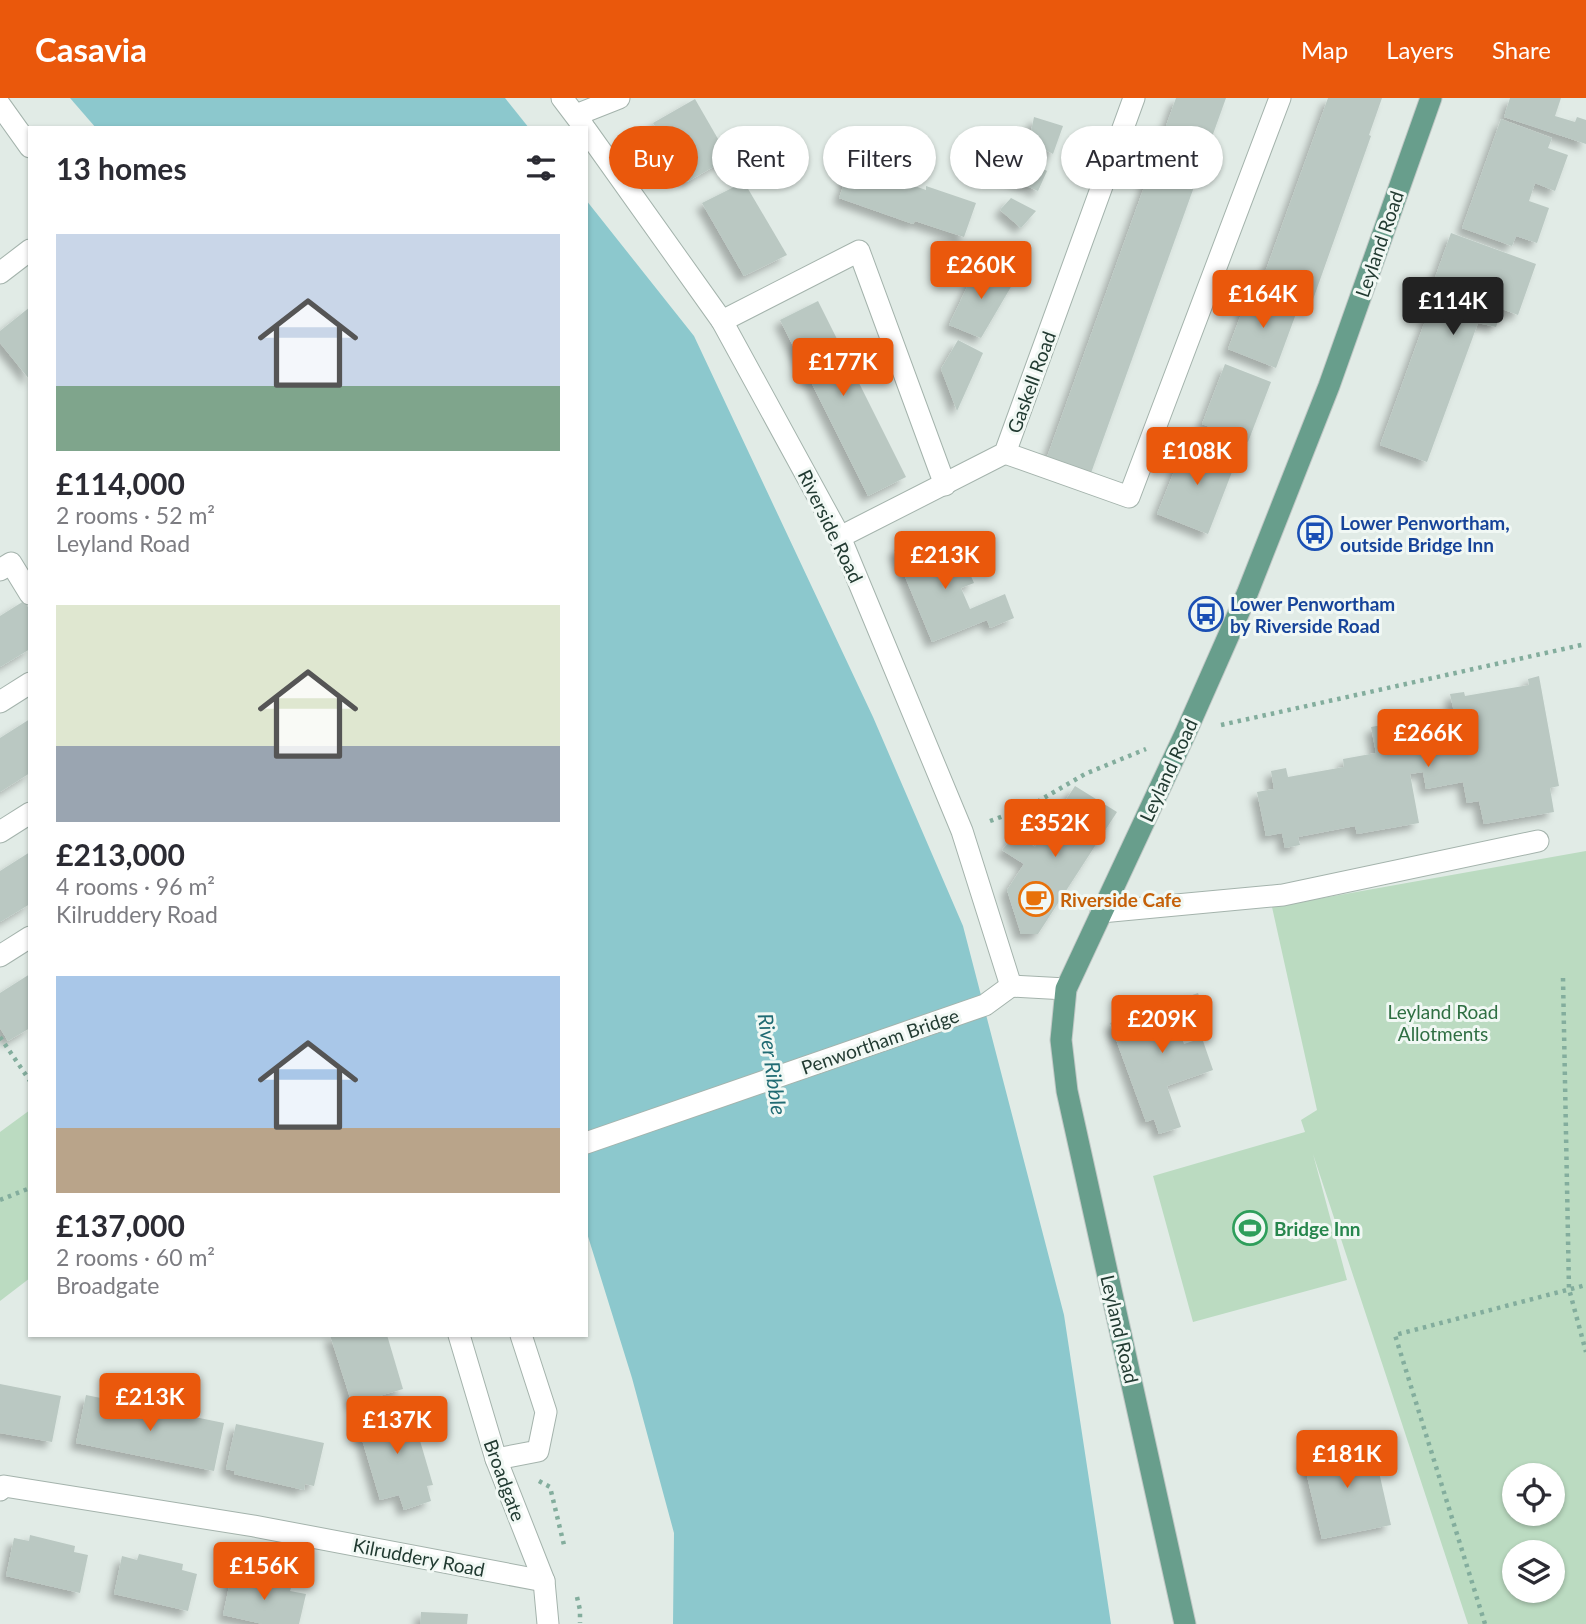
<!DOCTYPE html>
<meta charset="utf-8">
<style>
body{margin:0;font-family:Lato,sans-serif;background:#f7f7f7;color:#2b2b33;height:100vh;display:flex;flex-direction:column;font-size:26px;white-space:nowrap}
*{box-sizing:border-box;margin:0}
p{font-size:23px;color:#7c7c81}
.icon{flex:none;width:38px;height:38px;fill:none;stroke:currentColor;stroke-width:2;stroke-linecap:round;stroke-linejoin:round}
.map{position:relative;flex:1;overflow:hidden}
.drawer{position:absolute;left:28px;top:28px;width:560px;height:1211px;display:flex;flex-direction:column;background:#fff;border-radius:0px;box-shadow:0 2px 5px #0004}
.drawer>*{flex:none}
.banner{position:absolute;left:609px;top:28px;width:665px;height:63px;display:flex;gap:14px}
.controls{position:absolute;left:1502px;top:1365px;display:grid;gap:14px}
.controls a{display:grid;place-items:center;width:63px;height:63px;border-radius:50%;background:#fff;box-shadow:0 2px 5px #0004;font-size:35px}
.price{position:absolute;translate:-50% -60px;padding:0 16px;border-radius:7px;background:#ea580c;color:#fff;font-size:23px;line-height:46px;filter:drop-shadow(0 2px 4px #0008)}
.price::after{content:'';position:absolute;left:50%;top:42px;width:21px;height:16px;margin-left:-10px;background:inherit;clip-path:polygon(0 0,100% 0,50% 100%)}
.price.selected{background:#222;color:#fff}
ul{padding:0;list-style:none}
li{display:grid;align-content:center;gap:14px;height:371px;padding:0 28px}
li span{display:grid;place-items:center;height:217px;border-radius:0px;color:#555}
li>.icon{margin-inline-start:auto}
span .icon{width:126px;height:126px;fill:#fffc;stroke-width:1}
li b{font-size:30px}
h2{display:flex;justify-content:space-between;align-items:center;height:84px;padding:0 28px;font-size:30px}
.chip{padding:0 24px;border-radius:32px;background:#fff;box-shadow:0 2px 5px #0004;font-size:24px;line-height:63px}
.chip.selected{background:#ea580c;color:#fff}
header{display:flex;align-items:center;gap:42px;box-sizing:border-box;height:98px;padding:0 35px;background:#ea580c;color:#fff}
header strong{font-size:33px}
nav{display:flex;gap:38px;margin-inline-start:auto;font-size:24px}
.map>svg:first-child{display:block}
.green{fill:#bbdbc1;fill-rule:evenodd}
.water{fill:#8cc8cd}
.building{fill:#bac8c2;filter:url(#shadow)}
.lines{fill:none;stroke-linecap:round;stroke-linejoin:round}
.minor-casing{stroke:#a4b3ac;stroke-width:23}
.major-casing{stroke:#c1c8c6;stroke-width:23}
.path{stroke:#83ad9d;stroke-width:4.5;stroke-dasharray:3.5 5;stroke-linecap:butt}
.minor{stroke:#fff;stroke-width:21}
.major{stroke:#689e8c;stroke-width:21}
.labels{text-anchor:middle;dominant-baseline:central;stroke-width:6;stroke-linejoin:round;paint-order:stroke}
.street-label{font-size:19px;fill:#223b32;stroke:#f1f8f4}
.transit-label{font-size:19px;font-weight:bold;fill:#164399;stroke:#f1f8f4;text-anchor:start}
.food-label{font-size:19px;font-weight:bold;fill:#c56008;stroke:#f1f8f4;text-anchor:start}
.park-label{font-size:19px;fill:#2f6f43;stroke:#f1f8f4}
.leisure-label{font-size:19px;font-weight:bold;fill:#27864d;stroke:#f1f8f4;text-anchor:start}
.water-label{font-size:21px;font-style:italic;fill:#206b73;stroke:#f1f8f4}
</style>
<header>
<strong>Casavia</strong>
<nav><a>Map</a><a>Layers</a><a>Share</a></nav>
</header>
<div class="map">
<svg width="1586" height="1526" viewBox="0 0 1586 1526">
<defs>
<filter id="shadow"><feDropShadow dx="-6" dy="6" stdDeviation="3.5" flood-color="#0004"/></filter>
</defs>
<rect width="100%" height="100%" fill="#e1ebe6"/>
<g class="green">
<path d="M1586,753v773h-118l-155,-470 34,126 -154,42 -40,-146 152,-44 -4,-12 16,-10 -45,-203zM1514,1377h38v39h-38zM1514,1454h38v39h-38z"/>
<path d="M30,1012v168l-30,23v-169z"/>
</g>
<g class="water">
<path d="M70,0h435l24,30h-433z"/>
<path d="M586,102l108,136 179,381 90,209 101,389 47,309h-438l1,-91 -42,-155 -46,-148z"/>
</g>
<g class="building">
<path d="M1176,0h50l-135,375 -44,-16z"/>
<path d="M1328,0h54l-13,37 2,1 -61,172 -51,-19z"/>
<path d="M1510,0h51l-6,18 20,6 2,-5 9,3v24l-82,-27z"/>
<path d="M695,1l34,59 -42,24 -34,-59z"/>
<path d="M1034,19l29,9 -10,28 -24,-13z"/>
<path d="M1501,21l51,19 -4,10 20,7 -13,36 -20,-8 -6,18 20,7 -12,35 -21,-7 -4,10 -50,-18z"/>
<path d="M1018,56l29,17 -9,20 -37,-16z"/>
<path d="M851,66l75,26v-4l50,17 -12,34 -49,-16 -2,3 -74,-26z"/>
<path d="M744,84l43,73 -43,21 -42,-73z"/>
<path d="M1011,100l25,13 -15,17 -21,-18z"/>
<path d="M1451,135l85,31 -18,51 -16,-6 -6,18 -18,-4 -51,139 -47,-17 58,-160 -5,-2z"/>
<path d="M978,166l37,16 -34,58 -32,-13z"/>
<path d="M1249,195l48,18 -21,57 -48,-19z"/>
<path d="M818,203l88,176 -38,19 -88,-176z"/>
<path d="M30,209v73l-30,-37v-12z"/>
<path d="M958,242l25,13 -26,58 -16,-42z"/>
<path d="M1225,266l46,18 -23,60 -46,-18z"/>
<path d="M1187,341l50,20 -29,75 -51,-20z"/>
<path d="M937,433l9,22 -12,6 7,16 25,-10 8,18 -13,5 9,21 35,-15 9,24 -24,10 -3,-8 -55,22 -38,-92z"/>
<path d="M24,503l6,9v39l-30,18v-51z"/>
<path d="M1539,578l20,110 -9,2 4,24 -70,12 -5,-23 -12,2 -4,-21 -37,7 -3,-17 -13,2 9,49 -62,11 -2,-8 -57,11 2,8 -15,3 -3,-15 -16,3 -9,-44 17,-3 -3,-18 15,-3 2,9 56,-10 -1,-8 33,-6 -5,-26 83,-15 -4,-18 14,-2 1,4 64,-11 -1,-6z"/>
<path d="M30,621v54l-30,19v-54z"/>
<path d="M1075,688l42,26 -79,122h-17l-14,-44 17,-26 -22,-14 14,-16 19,13z"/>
<path d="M30,754v52l-30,18v-51z"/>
<path d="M30,876v54l-22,13 -8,-13v-35z"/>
<path d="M1198,895l10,29 -28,10 4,12 18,-6 11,32 -46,16 14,41 -22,7 -5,-15 -8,3 -36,-99z"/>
<path d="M330,1237h57l16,54 -51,15z"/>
<path d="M0,1286l61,12 -9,46 -52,-9z"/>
<path d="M86,1297l138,28 -10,48 -138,-28z"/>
<path d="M405,1303l4,10 2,-1 22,75 -6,1 4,15 -27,9 -5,-15 -19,5 -22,-74 21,-7 -4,-9z"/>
<path d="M236,1326l88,19 -10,43 -9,-2 -1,6 -70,-16 1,-3 -9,-2z"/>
<path d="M1371,1339l20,88 -69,14 -19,-80z"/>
<path d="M30,1437l45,11 -1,6 14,3 -8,38 -74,-17 8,-38 15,3z"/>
<path d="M139,1456l44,10 -1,6 15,4 -9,37 -74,-17 8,-38 15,4z"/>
<path d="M247,1477l45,10 -2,6 16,3 -7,30h-36l-40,-9 8,-38 15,3z"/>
<path d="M421,1514l47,2 -1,10h-47z"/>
</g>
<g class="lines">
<g class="minor-casing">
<g id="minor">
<path d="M562,0l22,29"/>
<path d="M0,7l30,42"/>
<path d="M576,17l43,-17"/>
<path d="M586,32l136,191 118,216 122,294 49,155"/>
<path d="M0,175l30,-23"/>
<path d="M722,223l137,-70 86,234"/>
<path d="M1005,355l124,44 151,-399"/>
<path d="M840,439l165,-84 129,-355"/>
<path d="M0,472l11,-7 19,31"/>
<path d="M0,604l30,-19"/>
<path d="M0,734l30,-19"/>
<path d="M1101,814l182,-17 255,-54"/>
<path d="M0,858l30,-19"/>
<path d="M1011,888l55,3"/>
<path d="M586,1045l399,-138 26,-19"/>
<path d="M459,1237l37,124 48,122 4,43"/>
<path d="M496,1361l42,-8 8,-39 -25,-77"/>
<path d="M0,1392l4,-4 250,40 290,55"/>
</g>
</g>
<g class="major-casing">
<path id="major" d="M1185,1526l-118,-533 -6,-51 5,-51 120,-257 61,-138 82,-208 102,-288"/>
</g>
<g class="path">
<path d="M1221,627l365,-81"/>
<path d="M990,723l40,-15 55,-32 61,-25"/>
<path d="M1563,880l6,311 17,63"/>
<path d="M0,939l30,44"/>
<path d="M0,1102l30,-12"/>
<path d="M539,1383l11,6 14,58"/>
<path d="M577,1499l3,13v13"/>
<path d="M1485,1526l-90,-289 191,-50"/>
</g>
<use href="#minor" class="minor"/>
<use href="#major" class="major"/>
</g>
<defs>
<g id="bus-ring" transform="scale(1.75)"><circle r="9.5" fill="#f1f8f4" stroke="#1a4fb4" stroke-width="1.5"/><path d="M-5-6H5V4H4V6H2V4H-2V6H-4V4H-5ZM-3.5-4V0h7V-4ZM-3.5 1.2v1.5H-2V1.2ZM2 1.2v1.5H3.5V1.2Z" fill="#1a4fb4"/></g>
<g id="cafe-ring" transform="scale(1.75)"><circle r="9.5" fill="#f1f8f4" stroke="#e8710a" stroke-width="1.5"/><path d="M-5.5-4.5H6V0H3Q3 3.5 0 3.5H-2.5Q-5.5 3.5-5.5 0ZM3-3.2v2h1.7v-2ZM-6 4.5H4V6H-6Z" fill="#e8710a"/></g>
<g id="stadium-ring" transform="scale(1.75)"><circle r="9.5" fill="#f1f8f4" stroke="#2e9e5b" stroke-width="1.5"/><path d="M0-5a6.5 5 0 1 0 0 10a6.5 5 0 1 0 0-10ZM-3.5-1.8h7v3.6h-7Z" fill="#2e9e5b"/></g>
</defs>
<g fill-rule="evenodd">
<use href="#bus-ring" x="1315" y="435"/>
<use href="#bus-ring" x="1206" y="516"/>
<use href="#cafe-ring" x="1036" y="801"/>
<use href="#stadium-ring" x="1250" y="1130"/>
</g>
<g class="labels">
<g class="street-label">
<text transform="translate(1379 146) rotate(-71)">Leyland Road</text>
<text transform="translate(1031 284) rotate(-70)">Gaskell Road</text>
<text transform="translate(831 428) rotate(64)">Riverside Road</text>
<text transform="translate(1168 672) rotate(-65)">Leyland Road</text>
<text transform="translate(880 943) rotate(-19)">Penwortham Bridge</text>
<text transform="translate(1120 1231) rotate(77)">Leyland Road</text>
<text transform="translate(505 1382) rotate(70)">Broadgate</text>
<text transform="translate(419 1459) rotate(11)">Kilruddery Road</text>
</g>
<g class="transit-label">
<text x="1340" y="424">Lower Penwortham,<tspan x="1340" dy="22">outside Bridge Inn</tspan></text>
<text x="1230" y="505">Lower Penwortham<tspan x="1230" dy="22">by Riverside Road</tspan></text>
</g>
<g class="food-label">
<text x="1060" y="801">Riverside Cafe</text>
</g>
<g class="park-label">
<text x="1443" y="913">Leyland Road<tspan x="1443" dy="22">Allotments</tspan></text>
</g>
<g class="leisure-label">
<text x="1274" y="1130">Bridge Inn</text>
</g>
<g class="water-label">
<text transform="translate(773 966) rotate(82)">River Ribble</text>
</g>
</g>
</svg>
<div class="controls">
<a><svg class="icon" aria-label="locate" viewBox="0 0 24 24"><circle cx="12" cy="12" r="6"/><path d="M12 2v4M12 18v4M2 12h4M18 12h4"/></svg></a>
<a><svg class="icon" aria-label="layers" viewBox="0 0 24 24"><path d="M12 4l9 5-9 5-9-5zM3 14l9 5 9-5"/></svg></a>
</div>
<b class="price" style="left:981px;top:203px">£260K</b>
<b class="price" style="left:1263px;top:232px">£164K</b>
<b class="price selected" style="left:1453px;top:239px">£114K</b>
<b class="price" style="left:843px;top:300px">£177K</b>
<b class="price" style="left:1197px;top:389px">£108K</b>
<b class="price" style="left:945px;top:493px">£213K</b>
<b class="price" style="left:1428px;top:671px">£266K</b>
<b class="price" style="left:1055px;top:761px">£352K</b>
<b class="price" style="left:1162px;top:957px">£209K</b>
<b class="price" style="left:150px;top:1335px">£213K</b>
<b class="price" style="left:397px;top:1358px">£137K</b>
<b class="price" style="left:1347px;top:1392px">£181K</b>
<b class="price" style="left:264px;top:1504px">£156K</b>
<div class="banner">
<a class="chip selected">Buy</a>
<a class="chip">Rent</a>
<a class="chip">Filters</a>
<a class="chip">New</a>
<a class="chip">Apartment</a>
</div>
<section class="drawer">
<h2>13 homes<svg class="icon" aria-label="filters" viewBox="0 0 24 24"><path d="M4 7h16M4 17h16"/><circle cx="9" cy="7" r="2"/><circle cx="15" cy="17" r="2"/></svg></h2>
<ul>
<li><span style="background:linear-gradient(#c9d6e8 70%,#7fa58c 0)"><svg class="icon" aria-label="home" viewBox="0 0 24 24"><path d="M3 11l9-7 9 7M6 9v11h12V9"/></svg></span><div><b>£114,000</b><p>2 rooms · 52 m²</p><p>Leyland Road</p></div></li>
<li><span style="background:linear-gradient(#dfe7d0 65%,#9aa5b1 0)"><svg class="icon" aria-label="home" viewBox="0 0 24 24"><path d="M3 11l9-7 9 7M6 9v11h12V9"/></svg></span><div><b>£213,000</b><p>4 rooms · 96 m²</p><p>Kilruddery Road</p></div></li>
<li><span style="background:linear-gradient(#a9c7e8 70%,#b9a48a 0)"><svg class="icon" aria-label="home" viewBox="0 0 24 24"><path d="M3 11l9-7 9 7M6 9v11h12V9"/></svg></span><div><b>£137,000</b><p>2 rooms · 60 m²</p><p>Broadgate</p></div></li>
</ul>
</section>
</div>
